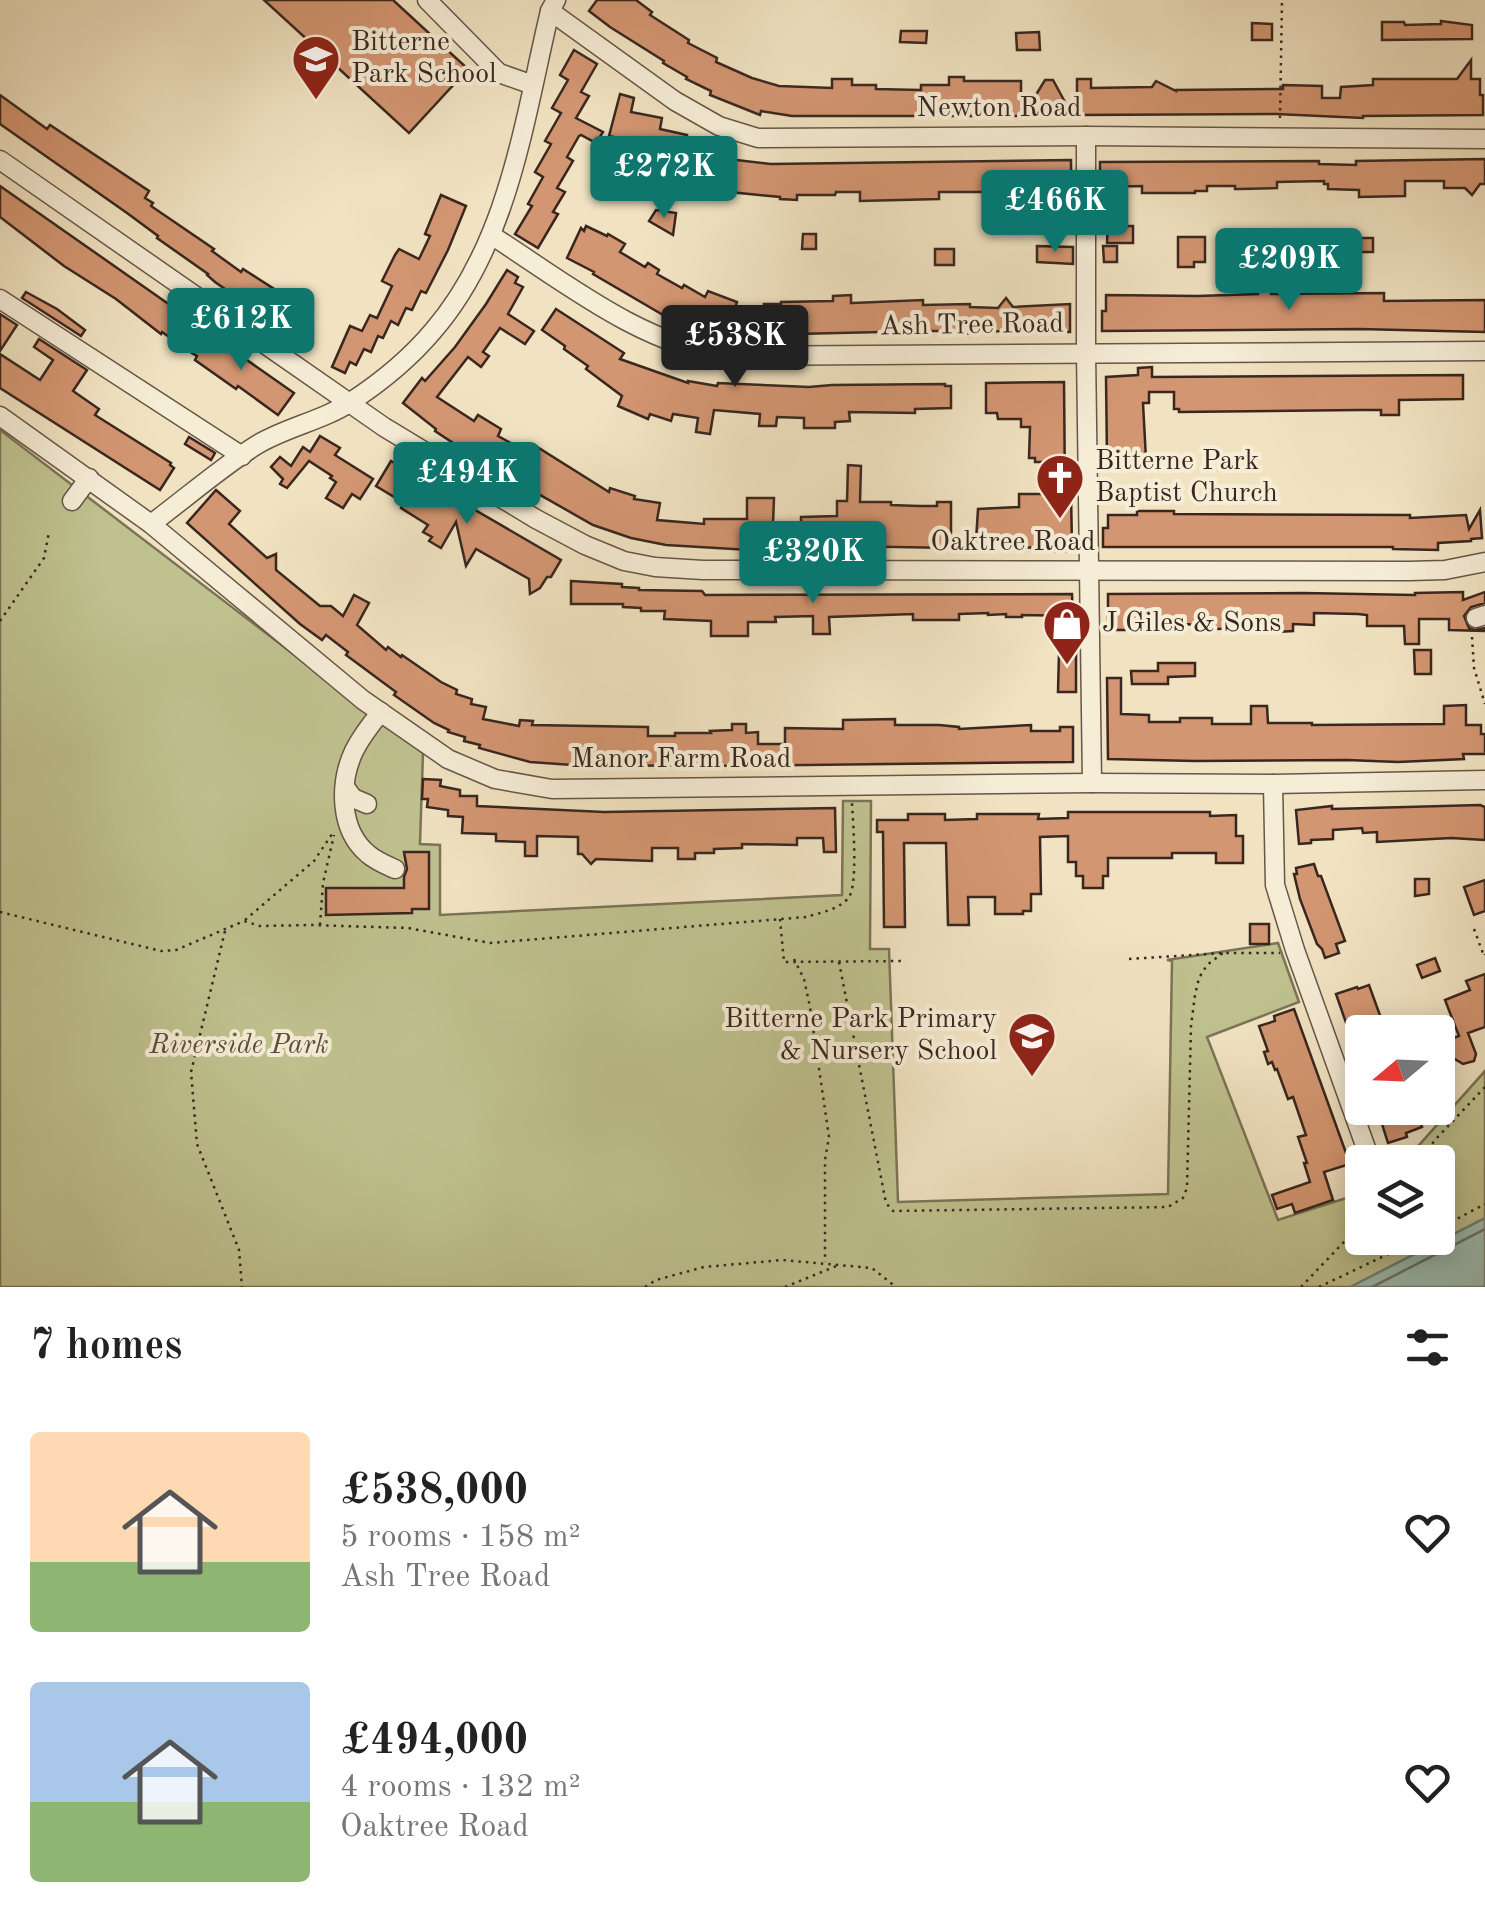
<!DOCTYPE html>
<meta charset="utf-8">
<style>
body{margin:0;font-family:"Old Standard TT",serif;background:#f6f6f6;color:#222;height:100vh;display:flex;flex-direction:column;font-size:38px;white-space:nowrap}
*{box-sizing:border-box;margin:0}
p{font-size:32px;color:#767676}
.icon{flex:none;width:55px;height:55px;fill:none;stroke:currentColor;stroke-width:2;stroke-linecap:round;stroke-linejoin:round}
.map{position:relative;height:1287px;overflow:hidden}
.side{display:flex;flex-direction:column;background:#fff;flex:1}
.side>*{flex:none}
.needle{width:65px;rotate:251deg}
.controls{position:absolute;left:1345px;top:1015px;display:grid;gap:20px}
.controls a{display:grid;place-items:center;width:110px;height:110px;border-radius:10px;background:#fff;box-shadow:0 5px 25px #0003;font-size:50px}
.price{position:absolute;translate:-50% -85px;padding:0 22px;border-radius:10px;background:#0f766e;color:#fff;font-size:32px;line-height:65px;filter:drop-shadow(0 2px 5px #0008)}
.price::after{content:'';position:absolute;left:50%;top:60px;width:30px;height:22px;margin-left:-15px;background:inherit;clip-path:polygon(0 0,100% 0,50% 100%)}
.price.on{background:#222;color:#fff}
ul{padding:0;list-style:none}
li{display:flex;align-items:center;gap:30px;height:250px;padding:0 30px}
li span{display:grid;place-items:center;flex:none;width:280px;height:200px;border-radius:10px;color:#555}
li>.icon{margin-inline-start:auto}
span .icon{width:120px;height:120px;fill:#fffc;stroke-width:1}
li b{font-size:42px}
h2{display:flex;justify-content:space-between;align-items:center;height:120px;padding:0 30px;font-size:42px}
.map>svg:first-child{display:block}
.green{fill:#bfc28f;stroke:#7c7457;stroke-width:2.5}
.water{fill:#9bbeb4;stroke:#748278;stroke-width:2.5}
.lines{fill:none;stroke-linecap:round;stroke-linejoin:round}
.shore{stroke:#6a726a;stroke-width:2.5}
.building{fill:#d39672;stroke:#39271f;stroke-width:2.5}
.minor-casing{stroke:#675648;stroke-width:21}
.path{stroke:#39271f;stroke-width:2.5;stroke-dasharray:2.5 5;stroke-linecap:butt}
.minor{stroke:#f6edd7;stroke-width:18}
.labels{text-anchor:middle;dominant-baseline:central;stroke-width:8;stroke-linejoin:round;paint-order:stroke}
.poi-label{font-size:28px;fill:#39271f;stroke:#f6edd7;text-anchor:start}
.street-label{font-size:28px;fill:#39271f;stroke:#f6edd7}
.park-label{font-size:28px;font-style:italic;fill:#5a4e3b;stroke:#f6edd7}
</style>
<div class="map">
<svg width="1485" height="1287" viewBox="0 0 1485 1287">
<rect width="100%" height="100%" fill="#f1e3c2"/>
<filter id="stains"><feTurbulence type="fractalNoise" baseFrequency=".002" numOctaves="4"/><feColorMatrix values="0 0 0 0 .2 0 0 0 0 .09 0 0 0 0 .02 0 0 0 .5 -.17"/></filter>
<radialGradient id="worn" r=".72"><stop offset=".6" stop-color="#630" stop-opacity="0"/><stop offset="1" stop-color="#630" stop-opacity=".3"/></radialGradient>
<path class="green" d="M0,430l423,323 -3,91 20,1v70l402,-20 1,-94h28l-1,148h19l9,253 270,-8 4,-233 -5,-1 111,-17 21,59 -92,35 71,183 84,-27v45h76v-76h-34l81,-91v216h-1485z"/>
<path class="water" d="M1485,1218v69h-135z"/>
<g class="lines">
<path class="shore" d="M1372,1287l113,-58"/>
</g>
<g class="building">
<path d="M264,0h129l75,69 -59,64z"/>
<path d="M597,0h39l16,12 -2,3 39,25 -1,3 29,15 -1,4 36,16 27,8 53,2v-9h20v6h24v4l45,1v-5h28v-8h15v4h57v35h-229l-31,-5 -1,4 -50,-20 1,-4 -25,-12 1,-2 -24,-14 1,-2 -54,-34 -21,-16z"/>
<path d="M1441,21l31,4v14l-90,1v-18h22l1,3 36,-1z"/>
<path d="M1252,23l20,1v16h-20z"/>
<path d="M901,31h26l-1,12 -26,-1z"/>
<path d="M1039,32l1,18h-23l-1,-17z"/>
<path d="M574,50l23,14 -16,28 8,4 -13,22 27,14 -7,11 -15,-8 -2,1 -12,21 6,4 -16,27 8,4 -12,20 5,2 -20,34 -23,-14 17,-28 -4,-2 15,-27 -8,-5 16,-28 -6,-3 16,-28 -9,-5 16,-28 -8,-5z"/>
<path d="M1471,60v19h9v16h3v20l-120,1v2l-87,-4 -199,1v-36h14v9l61,-1 4,-6 20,10v-1l107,-1v-4l39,1v12h18l1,-11 32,-2v-6h84z"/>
<path d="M1045,80h8l19,35 -49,1z"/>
<path d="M620,94l14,4 -3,14 31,6 -2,11 27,6 -2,7 28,4 -2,11 60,7 300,-4v22h-4l-1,9 -47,1v-2l-33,-1v3h-47v7l-79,2v-9h-24l-1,3h-38v5l-17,-1v-2l-50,-5v-5h-4v-6l-9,-1 1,-9 -38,-6v4l-12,-2v-2l-7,-2 2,-9 -32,-7 1,-6 -23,-5z"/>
<path d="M0,95l47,34 3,-4 99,66 -4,7 8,5 -2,3 63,43 -2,2 29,21 2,-3 64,41 -17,24 -75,-52 -8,-7 1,-1 -51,-36 1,-2 -31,-23 -127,-89z"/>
<path d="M1485,159v25h-5l-8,11 -7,-7h-21v-7h-39v15l-46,1v-7l-31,-1v-5h-4v-3l-47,1v6l-37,1h-5v-3h-28v5h-12v2h-53v-7l-42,1v-25l219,-1v3l37,1v-4z"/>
<path d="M0,186l190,133 -15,22 -13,-9 -1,2 -45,-35 -52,-33 -64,-49z"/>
<path d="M441,195l25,11 -18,44 -22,43 -5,-2 -9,19 -6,-2 -8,17 -7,-4 -8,17 -5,-2 -7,16 -7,-3 -8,16 -6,-3 -5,11 -13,-6 18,-41 12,5 8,-16 7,3 15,-32 -10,-5 13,-26 4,-6 20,10 11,-23 -5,-2z"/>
<path d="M656,210l20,3 -3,22 -24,-14z"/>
<path d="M1120,218v8h13v17h-26l1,-24z"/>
<path d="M586,226l21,10 1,-2 17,10 -5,8 25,15 3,-4 11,7 -2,4 25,14 2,-3 21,12 3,-6 29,11 -2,6 29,1v-5h17v-2l52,-1v-5l18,-1v8h2l70,-3v5l47,-1v3l28,1 8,-10 7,9 57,-3v28l-98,-1v3l-14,-1v-2h-33l-173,4 -21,-1 -27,-6 -1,3 -26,-11 -2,2 -82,-48 1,-2 -27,-14 14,-30 3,3z"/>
<path d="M803,234h13v15h-14z"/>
<path d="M1178,237h27v25h-11v5h-16z"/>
<path d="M1358,238h15v14h-14z"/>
<path d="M1037,246l36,1v17l-36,-2z"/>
<path d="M1103,246h14v16h-13z"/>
<rect x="935" y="249" width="19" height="16"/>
<path d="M507,270l11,7 -3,6 8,4 -15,27 26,17 -9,13 -25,-16 -17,24 6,4 -8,11 -13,-10 -31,40 37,24 4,-6 23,14 -3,7 31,17 5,-8 75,47 1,-4 25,8 -1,3 26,4 -3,17 36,3 11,1v-5h43v-21h27l-1,26 28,-1v-6l36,-1v-15h10l1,-36 13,1 -1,36h31v3l28,1h18v-4h14v46l-110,-2 -91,4 -84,-5 -35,-7 -38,-13 -111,-63 -47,-31 1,-2 -33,-26 19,-25 3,3 30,-34 31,-43z"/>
<path d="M1258,291l13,1v2l113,-1v8l101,-1v32l-126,-3 -257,2v-20h4v-16l92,1 60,-2z"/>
<path d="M26,292l31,17 28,21 -4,6 -59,-38z"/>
<path d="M556,309l68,44 -4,6 68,24v-2l29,5 1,-3 91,4 23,-2 113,-1v2h6v22l-36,1v4l-66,-1 1,9 -15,1v6h-31v-10l-27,-1 -1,9h-17l1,-12 -46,-4 -4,24 -14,-2 2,-14 -25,-4 -2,7 -21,-7 -2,5 -30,-13 4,-10 -36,-27 2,-3 -24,-17 1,-3 -23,-16z"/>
<path d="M0,314l17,11 -17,26z"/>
<path d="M207,332l87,61 -16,22 -40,-29 -2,3 -41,-29 2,-4 -5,-3z"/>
<path d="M39,339l48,31 -14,21 26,18 -4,6 76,48 -1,2 4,3 -14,22 -160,-102v-34l40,26 13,-20 -19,-13z"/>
<path d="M1152,367v10l311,-2v24l-64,1v15h-18v-5h-22l-180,2v-3h-5v-17h-25v11h-6l3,56h-39l-1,-82 32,-2v-7z"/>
<path d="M1064,382l1,111h6l1,54h-3v4h-17v-3l-53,-1v-6h-23l2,-32 41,-2v-13h28v-32h-12v-4h-6l1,-31h-9v-8h-23l-1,-6h-11v-30z"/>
<path d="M320,436l20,12 -5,7 38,24 -13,20 -8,-5 -9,14 -17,-10 10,-16 -6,-4 2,-2 -23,-15 -22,27 -7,-4 3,-5 -12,-12 9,-10 11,9 12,-19 7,5z"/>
<path d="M189,437l26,16 -4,7 -26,-16z"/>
<path d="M391,461l170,99 -10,17h-4l-7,11 -10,6 -1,-15 -53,-30 -10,17 -10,-44 -15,26 -12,-7 3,-4 -9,-5 5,-7 -27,-17 3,-5 -28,-17z"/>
<path d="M216,490l24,21 -11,13 38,34 9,-4v16l44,36h11l12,10 11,-21 15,8 -12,22 29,25 2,-3 13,10 1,-2 39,27 16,8 -1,4 16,5 -1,5 15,3 -3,12 36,7 1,-6 13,1 -1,4 116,2v9h27v-3h36l-1,-2 22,-1v-6h14v9l12,-1v12h27v-16l58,1v-9l52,-1v6h44l20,2v2l72,-4v6h29v-4h13v35l-367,4 -133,-1 -43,-3 -51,-14 1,-3 -16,-4 1,-4 -17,-5 1,-2 -15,-7 -40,-28 2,-3 -50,-37 2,-3 -22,-17 -4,5 -22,-16 -113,-101z"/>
<path d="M1480,510l2,28 -11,1v2l-33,2v7l-45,-1v-2h-290v-19h5v-13h29v-4h37v3l236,1v3l56,-3 3,14z"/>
<path d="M571,581l51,3v3l17,1v2l63,1 3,4 367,-1 1,22 -51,-1v2h-16v-3l-18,1v-2l-29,1v6h-46v-6l-84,3 1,17h-17v-18l-38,1 1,5h-28v14h-37v-15l-47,-2 1,-8h-24v-3l-18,-1v-3h-52z"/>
<path d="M1463,592v8l22,-8v11l-14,4 -7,9 5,12 5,2 11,-2v3l-36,-1v-11h-30v25h-14l-1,-18h-37v-11l-9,-1 -44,-1v12l-21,-1v7l-16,1v-4l-65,1v-4l-36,-1v-2h-27l-2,8h-39v-36l195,-1 112,2v-2z"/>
<path d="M1414,650h17v24h-16z"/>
<path d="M1059,653h17v39h-18z"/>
<path d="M1158,663h37v13l-27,1v7h-36l-1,-13h27z"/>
<path d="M1107,678h14v36l28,1v7h31v-4h32v6h39v-18h16l1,17h44v2l132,-1v-18l22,-1v20h15v9h4v20h-22l1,5 -66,3 -51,-2 -152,1 -87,-2z"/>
<path d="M423,779l18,1 -1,6 20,4v6h17v10l127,6 231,-4 1,44h-12l-1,-14h-26v7l-55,-1v4l-28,1v4h-19v6h-17v-11h-26v13l-56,-2 -5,5 -9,-10h-4v-17l-41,-1v20h-12v-14l-29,-1v-7l-34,-1 1,-16 -15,-1v-6l-21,-3 1,-8h-6z"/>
<path d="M1480,805l5,2v33l-34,-2 -74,4v-10l-14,1 -1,-5 -29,2v9l-22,1v3l-12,1 -3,-34 36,-4v3z"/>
<path d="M1068,812h142v4l26,-1v21h7v27h-27v-10h-44v5h-64v18h-5v12h-20v-12h-7v-14h-8v-26l-28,1 1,57h-10v17h-8v3h-28v-17h-27l1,28h-21l-2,-82h-42l1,84h-21l-1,-95h-6v-12h31v-6h37v6l32,-1v-5h62l-1,5 30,-1z"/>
<path d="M404,852h25v57h-17v4l-86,2v-27h78v-11l3,-8z"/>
<path d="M1314,864l4,12h3l24,65 -9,3 3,9 -14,5 -3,-9 -5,-5 -17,-45 -6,-25h3l-1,-6z"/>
<path d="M1415,879h14v15l-14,2z"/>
<path d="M1485,880v31l-11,4 -10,-28z"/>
<rect x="1250" y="924" width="19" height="20"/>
<path d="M1435,958l5,13 -18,7 -5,-13z"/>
<path d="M1485,974v53l-17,6 8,21 -2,7 -11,3 -10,-6 -11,4 -4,-12 12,-5 -2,-5 11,-4 -14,-36 25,-10 -4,-9z"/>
<path d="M1369,985l17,47h-24v31h-2l-24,-69 21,-7 1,2z"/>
<path d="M1294,1009l56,155 -26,8 9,28 -38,13 -3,-9 -15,5 -5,-14 38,-13 -6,-19h3l-9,-26 8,-2 -13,-38 -5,2 -11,-30 -2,1 -3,-8 -4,2 -4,-12 4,-1 -9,-25 16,-5 -1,-5z"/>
<path d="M1377,1108h39l6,19 -16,6 1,4 -19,6z"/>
</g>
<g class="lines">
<g class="minor-casing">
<g id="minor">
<path d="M427,0l72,73 34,12"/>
<path d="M550,11l125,90 44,25 39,12 328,-2 399,3"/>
<path d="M1086,136v216l6,431"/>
<path d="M0,160l384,267 152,92 49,26 39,16 31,6 48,3 706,1 36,-1 40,-8"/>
<path d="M491,235c72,46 151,110 237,121l757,-5"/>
<path d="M0,299l242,157"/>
<path d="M0,416l151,108 212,176 85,59 47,20 57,10 540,-6 181,1 212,-4"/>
<path d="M72,501l17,-23"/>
<path d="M151,524c35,-26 68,-55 104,-78 30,-19 68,-25 97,-45 29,-19 59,-44 81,-70 76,-88 91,-211 117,-320l6,-11"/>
<path d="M1476,618l9,-3"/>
<path d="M381,712c-10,12 -20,25 -27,39 -15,32 -15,79 14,103 8,7 18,11 27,15"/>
<path d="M1273,784l2,101 20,65 76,212"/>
<path d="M345,787l8,11 14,6"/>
</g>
</g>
<g class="path">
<path d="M1280,118l2,-118"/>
<path d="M0,621l44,-63 5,-26"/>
<path d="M1472,637l2,31 11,36"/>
<path d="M0,912l161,39 15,-1 68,-29 16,5 51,-1 97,3 82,15 316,-26c13,-4 35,-8 43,-20 9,-13 4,-75 3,-94"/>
<path d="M780,919l4,43 120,-1"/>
<path d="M245,920l69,-59 20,-30"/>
<path d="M320,925l3,-42 11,-48"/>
<path d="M1474,929l10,27 1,-2"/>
<path d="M225,931l-34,141 6,72 42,106 3,37"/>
<path d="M794,959l10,20 6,28 19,130 -4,23v102"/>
<path d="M1129,959l94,-6h57"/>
<path d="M839,962l47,241 7,8 275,-4 15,-9 4,-10 4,-162 4,-31 4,-17 8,-13 16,-12"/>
<path d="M1419,1162l16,-22 50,-53"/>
<path d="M1438,1229l47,-25"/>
<path d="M645,1287l11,-7 48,-13 78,-7 90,8 24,19"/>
<path d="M785,1287l54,-22"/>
<path d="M1301,1287l61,-64"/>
<path d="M1319,1287l103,-49"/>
</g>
<use href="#minor" class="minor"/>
</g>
<defs>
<g id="school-pin" transform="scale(2.5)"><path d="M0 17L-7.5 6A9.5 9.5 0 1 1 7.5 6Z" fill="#8f2418" stroke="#f6edd7"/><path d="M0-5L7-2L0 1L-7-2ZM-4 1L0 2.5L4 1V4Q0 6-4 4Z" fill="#fff"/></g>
<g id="church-pin" transform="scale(2.5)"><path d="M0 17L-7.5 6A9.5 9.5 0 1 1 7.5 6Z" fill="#8f2418" stroke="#f6edd7"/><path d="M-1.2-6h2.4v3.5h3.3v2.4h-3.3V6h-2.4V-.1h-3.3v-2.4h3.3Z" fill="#fff"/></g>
<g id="shop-pin" transform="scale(2.5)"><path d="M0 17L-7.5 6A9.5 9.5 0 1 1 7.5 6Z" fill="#8f2418" stroke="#f6edd7"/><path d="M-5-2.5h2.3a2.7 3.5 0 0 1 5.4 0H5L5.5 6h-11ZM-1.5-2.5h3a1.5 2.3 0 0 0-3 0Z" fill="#fff"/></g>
</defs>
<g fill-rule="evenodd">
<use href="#school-pin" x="316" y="59"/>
<use href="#church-pin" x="1060" y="478"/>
<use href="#shop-pin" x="1067" y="624"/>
<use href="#school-pin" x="1032" y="1036"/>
</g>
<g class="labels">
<g class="poi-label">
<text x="351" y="43">Bitterne<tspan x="351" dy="32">Park School</tspan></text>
<text x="1095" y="462">Bitterne Park<tspan x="1095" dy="32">Baptist Church</tspan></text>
<text x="1102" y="624">J Giles &amp; Sons</text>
<text x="997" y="1020" text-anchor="end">Bitterne Park Primary<tspan x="997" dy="32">&amp; Nursery School</tspan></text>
</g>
<g class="street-label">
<text x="999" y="109">Newton Road</text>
<text transform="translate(972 326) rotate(-1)">Ash Tree Road</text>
<text x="1013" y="543">Oaktree Road</text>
<text x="681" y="760">Manor Farm Road</text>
</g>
<g class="park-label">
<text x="239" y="1046">Riverside Park</text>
</g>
</g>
<rect width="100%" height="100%" filter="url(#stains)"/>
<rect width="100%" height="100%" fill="url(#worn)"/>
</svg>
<div class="controls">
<a><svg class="needle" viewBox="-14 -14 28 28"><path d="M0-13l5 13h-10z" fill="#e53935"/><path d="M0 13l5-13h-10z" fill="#767676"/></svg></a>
<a><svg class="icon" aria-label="layers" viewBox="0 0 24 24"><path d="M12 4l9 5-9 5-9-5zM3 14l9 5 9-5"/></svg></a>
</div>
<b class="price" style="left:664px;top:221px">£272K</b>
<b class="price" style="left:1055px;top:255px">£466K</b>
<b class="price" style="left:1289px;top:313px">£209K</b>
<b class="price" style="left:241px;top:373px">£612K</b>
<b class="price on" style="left:735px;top:390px">£538K</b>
<b class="price" style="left:467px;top:527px">£494K</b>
<b class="price" style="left:813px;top:606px">£320K</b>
</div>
<section class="side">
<h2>7 homes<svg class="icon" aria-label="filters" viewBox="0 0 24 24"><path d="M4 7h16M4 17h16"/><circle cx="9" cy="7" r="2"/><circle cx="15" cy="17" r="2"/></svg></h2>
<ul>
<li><span style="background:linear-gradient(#ffd9b3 65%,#8fb573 0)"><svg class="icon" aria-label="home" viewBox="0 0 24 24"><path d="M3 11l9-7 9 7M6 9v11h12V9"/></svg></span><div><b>£538,000</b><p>5 rooms · 158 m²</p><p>Ash Tree Road</p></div><svg class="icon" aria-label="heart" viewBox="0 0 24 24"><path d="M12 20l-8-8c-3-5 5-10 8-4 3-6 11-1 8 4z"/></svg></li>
<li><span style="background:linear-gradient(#a9c7e8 60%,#8fb573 0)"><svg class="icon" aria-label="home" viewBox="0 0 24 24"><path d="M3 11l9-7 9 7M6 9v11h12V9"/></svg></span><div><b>£494,000</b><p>4 rooms · 132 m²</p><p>Oaktree Road</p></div><svg class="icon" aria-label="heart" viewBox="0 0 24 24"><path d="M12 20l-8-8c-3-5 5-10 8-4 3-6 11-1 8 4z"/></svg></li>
</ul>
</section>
